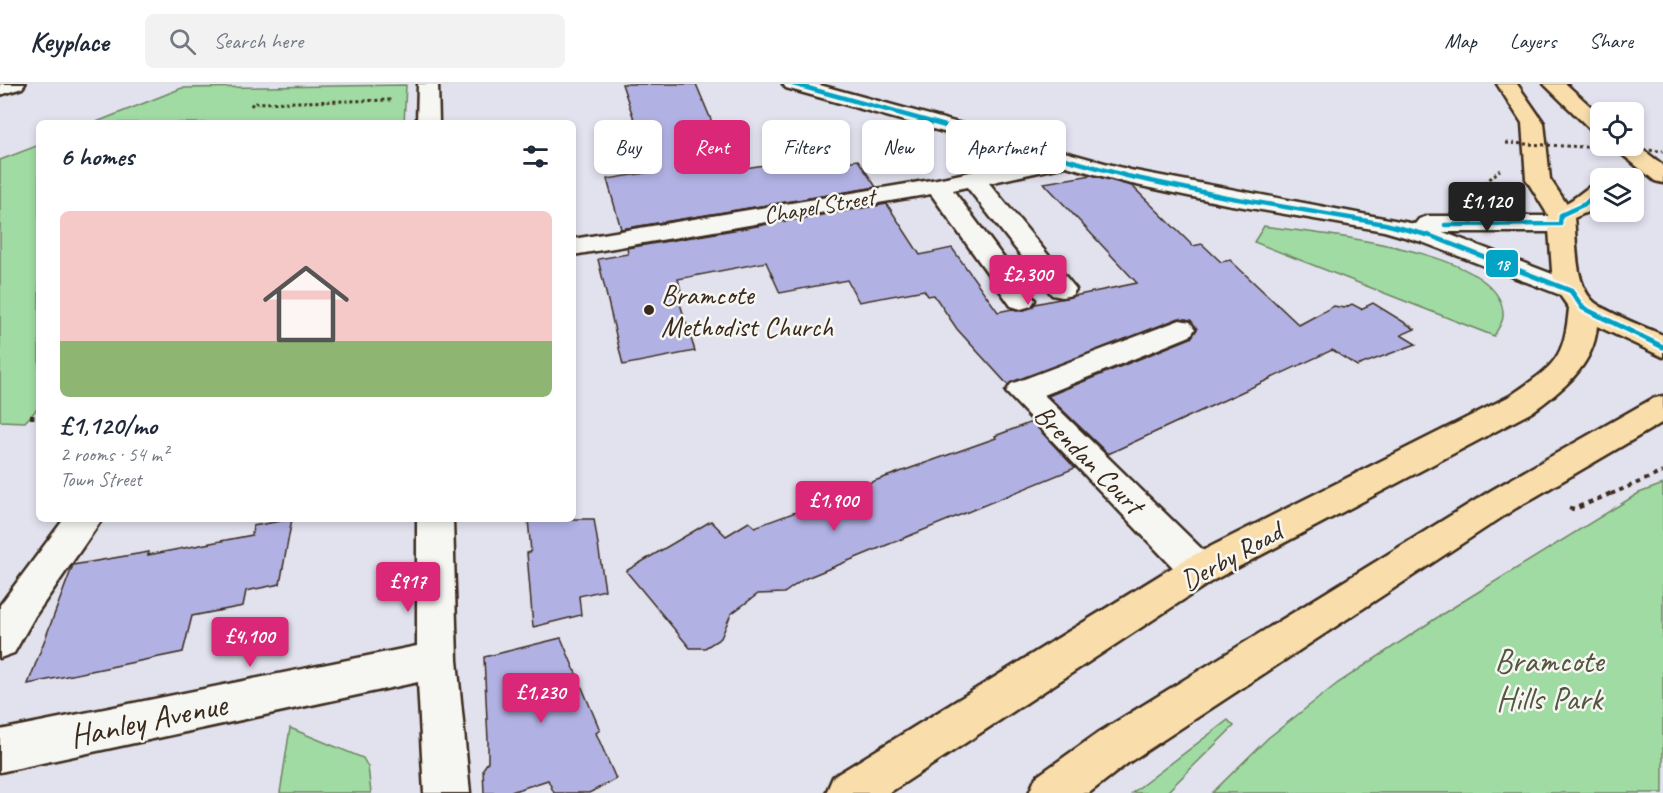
<!DOCTYPE html>
<meta charset="utf-8">
<style>
body{margin:0;font-family:Caveat,sans-serif;background:#f2f2f3;color:#1f2937;height:100vh;display:flex;flex-direction:column;font-size:22px;white-space:nowrap}
*{box-sizing:border-box;margin:0}
p{font-size:20px;color:#747a83}
.icon{flex:none;width:33px;height:33px;fill:none;stroke:currentColor;stroke-width:2;stroke-linecap:round;stroke-linejoin:round}
.map{position:relative;flex:1;overflow:hidden}
.details{position:absolute;left:36px;top:36px;width:540px;height:402px;display:flex;flex-direction:column;background:#fff;border-radius:9px;box-shadow:0 3px 9px #0003}
.details>*{flex:none}
.guide{position:absolute;left:594px;top:36px;width:570px;height:54px;display:flex;gap:12px}
.controls{position:absolute;left:1590px;top:18px;display:grid;gap:12px}
.controls a{display:grid;place-items:center;width:54px;height:54px;border-radius:9px;background:#fff;box-shadow:0 3px 9px #0003;font-size:30px}
.price{position:absolute;translate:-50% -51px;padding:0 14px;border-radius:6px;background:#db2777;color:#fff;font-size:20px;line-height:39px;filter:drop-shadow(0 2px 3px #0008)}
.price::after{content:'';position:absolute;left:50%;top:36px;width:18px;height:14px;margin-left:-9px;background:inherit;clip-path:polygon(0 0,100% 0,50% 100%)}
.price.active{background:#222;color:#fff}
ul{padding:0;list-style:none}
li{display:grid;align-content:center;gap:12px;height:318px;padding:0 24px}
li+li{border-top:2px solid #e0e1e3}
li span{display:grid;place-items:center;height:186px;border-radius:9px;color:#555}
li>.icon{margin-inline-start:auto}
span .icon{width:108px;height:108px;fill:#fffc;stroke-width:1}
li b{font-size:26px}
h2{display:flex;justify-content:space-between;align-items:center;height:72px;padding:0 24px;font-size:26px}
.tag{padding:0 21px;border-radius:9px;background:#fff;box-shadow:0 3px 9px #0003;font-size:21px;line-height:54px}
.tag.active{background:#db2777;color:#fff}
header{display:flex;align-items:center;gap:36px;box-sizing:border-box;height:84px;padding:0 30px;background:#fff;border-bottom:2px solid #e0e1e3}
header strong{font-size:28px}
nav{display:flex;gap:33px;margin-inline-start:auto;font-size:21px}
.search{width:420px;height:54px;background:#f2f2f3;display:flex;align-items:center;gap:15px;box-sizing:border-box;padding:0 21px;border-radius:9px;color:#747a83;font-size:22px}
.map>svg:first-child{display:block}
.green{fill:#9fdba2;stroke:#6d8260;stroke-width:1.5}
.building{fill:#b1b2e3;stroke:#3b2a1e;stroke-width:1.5}
.lines{fill:none;stroke-linecap:round;stroke-linejoin:round}
.minor-casing{stroke:#3b2a1e;stroke-width:5}
.highway-casing{stroke:#3b2a1e;stroke-width:5}
.path-far2{stroke:#3b2a1e;stroke-width:3;stroke-dasharray:3 3;stroke-linecap:butt}
.path-far1{stroke:#3b2a1e;stroke-width:4;stroke-dasharray:4.5 4.5;stroke-linecap:butt}
.path{stroke:#3b2a1e;stroke-width:4.5;stroke-dasharray:5 5;stroke-linecap:butt}
.minor{fill:#f6f6f2;fill-rule:evenodd}
.highway{fill:#f9deab;fill-rule:evenodd}
.path-bridge{stroke:#3b2a1e;stroke-width:3;stroke-dasharray:3 3;stroke-linecap:butt}
.bus-1-far1-casing{stroke:#f6f6f2;stroke-width:8}
.bus-1-casing{stroke:#f6f6f2;stroke-width:10}
.bus-1-far1{stroke:#03a3c5;stroke-width:4.5}
.bus-1{stroke:#03a3c5;stroke-width:5}
.poi-dot{fill:#3b2a1e;stroke:#f6f6f2;stroke-width:2}
.labels{text-anchor:middle;dominant-baseline:central;stroke-width:5;stroke-linejoin:round;paint-order:stroke}
.far-street-label{font-size:24px;fill:#3b2a1e;stroke:#f6f6f2}
.poi-label{font-size:28px;fill:#3b2a1e;stroke:#f6f6f2;text-anchor:start}
.street-label{font-size:28px;fill:#3b2a1e;stroke:#f6f6f2}
.near-park-label{font-size:33px;fill:#54563f;stroke:#f6f6f2}
.near-street-label{font-size:33px;fill:#3b2a1e;stroke:#f6f6f2}
.line-badge{stroke:#f6f6f2;stroke-width:2}
.badge-label{font-size:16px;text-anchor:middle;font-weight:bold;fill:#fff}
</style>
<header>
<strong>Keyplace</strong>
<div class="search"><svg class="icon" aria-label="search" viewBox="0 0 24 24"><circle cx="10" cy="10" r="6"/><path d="M15 15l6 6"/></svg>Search here</div>
<nav><a>Map</a><a>Layers</a><a>Share</a></nav>
</header>
<div class="map">
<svg width="1663" height="709" viewBox="0 0 1663 709">
<rect width="100%" height="100%" fill="#e1e2ee"/>
<filter id="ink" filterUnits="userSpaceOnUse"><feTurbulence type="fractalNoise" baseFrequency=".0167" numOctaves="2"/><feDisplacementMap in="SourceGraphic" scale="12" xChannelSelector="R" yChannelSelector="G"/><feConvolveMatrix kernelMatrix="1 2 1 2 8 2 1 2 1" color-interpolation-filters="sRGB"/></filter>
<g filter="url(#ink)">
<g class="green">
<path d="M406,1l-2,38h-310l88,-35z"/>
<path d="M39,61v262l-14,15 -25,-1v-261z"/>
<path d="M1264,142c48,8 242,22 239,90 0,7 -6,14 -9,20l-240,-94z"/>
<path d="M1663,400v309h-451l56,-55 70,-55 106,-70 195,-120z"/>
<path d="M1228,636l6,6 -68,67h-34z"/>
<path d="M290,644l73,30 5,9 3,26h-91z"/>
</g>
<g class="building">
<path d="M622,0h74l36,86 59,-9 5,8 62,-9 18,27 -255,42 -14,-50 45,-7z"/>
<path d="M1092,91l40,11 61,60 9,-2 19,18 9,-2 69,65 35,-19 10,2 8,-4 9,5 12,-6 42,26 -14,6 15,9 -59,22 -25,-16 -224,104 -60,-58 143,-58 6,-9 -7,-9 -11,-2 -171,67 -51,-56 -23,-34 -6,1 -4,-6 -65,12 -12,-22 -67,13 -14,-31 -88,17 3,12h-5l19,60 -72,14 -25,-106 30,-5 -1,-6 260,-44 33,51 32,-7 46,64 14,-3 10,2 13,-7 102,-21 -93,-100z"/>
<path d="M1032,338l43,46 -271,111 -20,14 -26,1 -27,20 -10,24 -16,10h-15l-64,-77 85,-50 15,15 23,-14 6,5 109,-40 -1,-2 133,-47 -1,-2z"/>
<path d="M292,435l-12,65 -34,7 -3,15 -51,10 -9,36 -155,32 45,-119 76,-13 -1,3 104,-20 1,-9z"/>
<path d="M528,435h66l11,71 -26,6 2,19 -48,12 -6,-74 4,-1z"/>
<path d="M561,554l39,92 -4,3 20,46 -27,14h-35l-6,-13 -40,13h-24l-1,-24 5,-7v-21l-4,-84z"/>
</g>
<g class="lines">
<g class="minor-casing">
<g id="minor">
<path d="M0,0h25l-3,4 -22,7z"/>
<path d="M418,0h20l1,39h-22z"/>
<path d="M783,0h33l314,86 285,54 4,-5 9,-3h132l9,3 4,5 -4,5 -9,3h-117l138,53 4,6 -4,6 -10,2 -149,-57 -38,-11 -158,-27 -99,-21 -61,-17 -77,17 87,106 -4,6 -10,2 -10,-2 -85,-108 -14,3 82,110 -4,6 -10,3 -10,-3 -80,-112 -358,61v-16l364,-60 100,-21 -251,-70z"/>
<path d="M1180,236l10,2 5,7 -5,7 -146,59 168,164 6,11 -6,11 -13,4 -13,-4 -180,-189 5,-8z"/>
<path d="M64,435h38l-67,97 -21,37 -14,5v-53z"/>
<path d="M417,435h36l4,141 13,133h-46l-6,-111 -418,90v-42l417,-84z"/>
</g>
</g>
<g class="highway-casing">
<g id="highway">
<path d="M1497,0h20l27,39 6,56 16,24c13,-6 21,-18 34,-21v20l-6,7 -20,9c3,25 0,63 18,82 10,11 55,28 71,35v22l-66,-31c-3,40 -35,64 -65,86l-320,169 -323,212h-63l7,-16 353,-218 324,-163c43,-30 54,-34 59,-88l-12,-17 -5,-20 -4,-56 -22,-36 -4,-56z"/>
<path d="M1544,0h22l34,31v18l-8,-2z"/>
<path d="M1634,59l29,22v18l-8,-2 -43,-35h22z"/>
<path d="M1663,312v26l-147,86 -388,255 -39,30h-60l7,-16 62,-44 394,-243 160,-91z"/>
</g>
</g>
<g class="path-far2">
<path d="M251,22l2,-3 140,-3"/>
<path d="M1476,107l24,-21"/>
</g>
<g class="path-far1">
<path d="M30,333h9"/>
<path d="M1611,410l52,-22"/>
</g>
<path class="path" d="M1569,424l5,1 40,-17"/>
<use href="#minor" class="minor"/>
<use href="#highway" class="highway"/>
<path class="path-bridge" d="M1506,59l157,8"/>
<g class="bus-1-far1-casing">
<g id="bus-1-far1">
<path d="M793,0l334,92 99,21 159,27 46,12 68,27"/>
<path d="M1445,141l115,-1 1,-9 24,-11 15,-15"/>
</g>
</g>
<g class="bus-1-casing">
<path id="bus-1" d="M1495,177l76,30 12,17 80,39"/>
</g>
<use href="#bus-1-far1" class="bus-1-far1"/>
<use href="#bus-1" class="bus-1"/>
</g>
</g>
<circle class="poi-dot" cx="649" cy="226" r="6"/>
<g class="labels">
<g class="far-street-label">
<text transform="translate(819 122) rotate(-10)">Chapel Street</text>
</g>
<g class="poi-label">
<text x="661" y="210">Bramcote<tspan x="661" dy="32">Methodist Church</tspan></text>
</g>
<g class="street-label">
<text transform="translate(1089 375) rotate(45)">Brendan Court</text>
<text transform="translate(1231 472) rotate(-29)">Derby Road</text>
</g>
<g class="near-park-label">
<text x="1549" y="577">Bramcote<tspan x="1549" dy="38">Hills Park</tspan></text>
</g>
<g class="near-street-label">
<text transform="translate(148 636) rotate(-12)">Hanley Avenue</text>
</g>
</g>
<rect class="line-badge" x="1485" y="165" width="34" height="29" rx="6" fill="#03a3c5"/>
<g class="badge-label">
<text x="1502" y="186">18</text>
</g>
</svg>
<div class="controls">
<a><svg class="icon" aria-label="locate" viewBox="0 0 24 24"><circle cx="12" cy="12" r="6"/><path d="M12 2v4M12 18v4M2 12h4M18 12h4"/></svg></a>
<a><svg class="icon" aria-label="layers" viewBox="0 0 24 24"><path d="M12 4l9 5-9 5-9-5zM3 14l9 5 9-5"/></svg></a>
</div>
<b class="price active" style="left:1487px;top:149px">£1,120</b>
<b class="price" style="left:1028px;top:222px">£2,300</b>
<b class="price" style="left:834px;top:448px">£1,900</b>
<b class="price" style="left:408px;top:529px">£917</b>
<b class="price" style="left:250px;top:584px">£4,100</b>
<b class="price" style="left:541px;top:640px">£1,230</b>
<div class="guide">
<a class="tag">Buy</a>
<a class="tag active">Rent</a>
<a class="tag">Filters</a>
<a class="tag">New</a>
<a class="tag">Apartment</a>
</div>
<section class="details">
<h2>6 homes<svg class="icon" aria-label="filters" viewBox="0 0 24 24"><path d="M4 7h16M4 17h16"/><circle cx="9" cy="7" r="2"/><circle cx="15" cy="17" r="2"/></svg></h2>
<ul>
<li><span style="background:linear-gradient(#f6c9c9 70%,#8fb573 0)"><svg class="icon" aria-label="home" viewBox="0 0 24 24"><path d="M3 11l9-7 9 7M6 9v11h12V9"/></svg></span><div><b>£1,120/mo</b><p>2 rooms · 54 m²</p><p>Town Street</p></div></li>
</ul>
</section>
</div>
